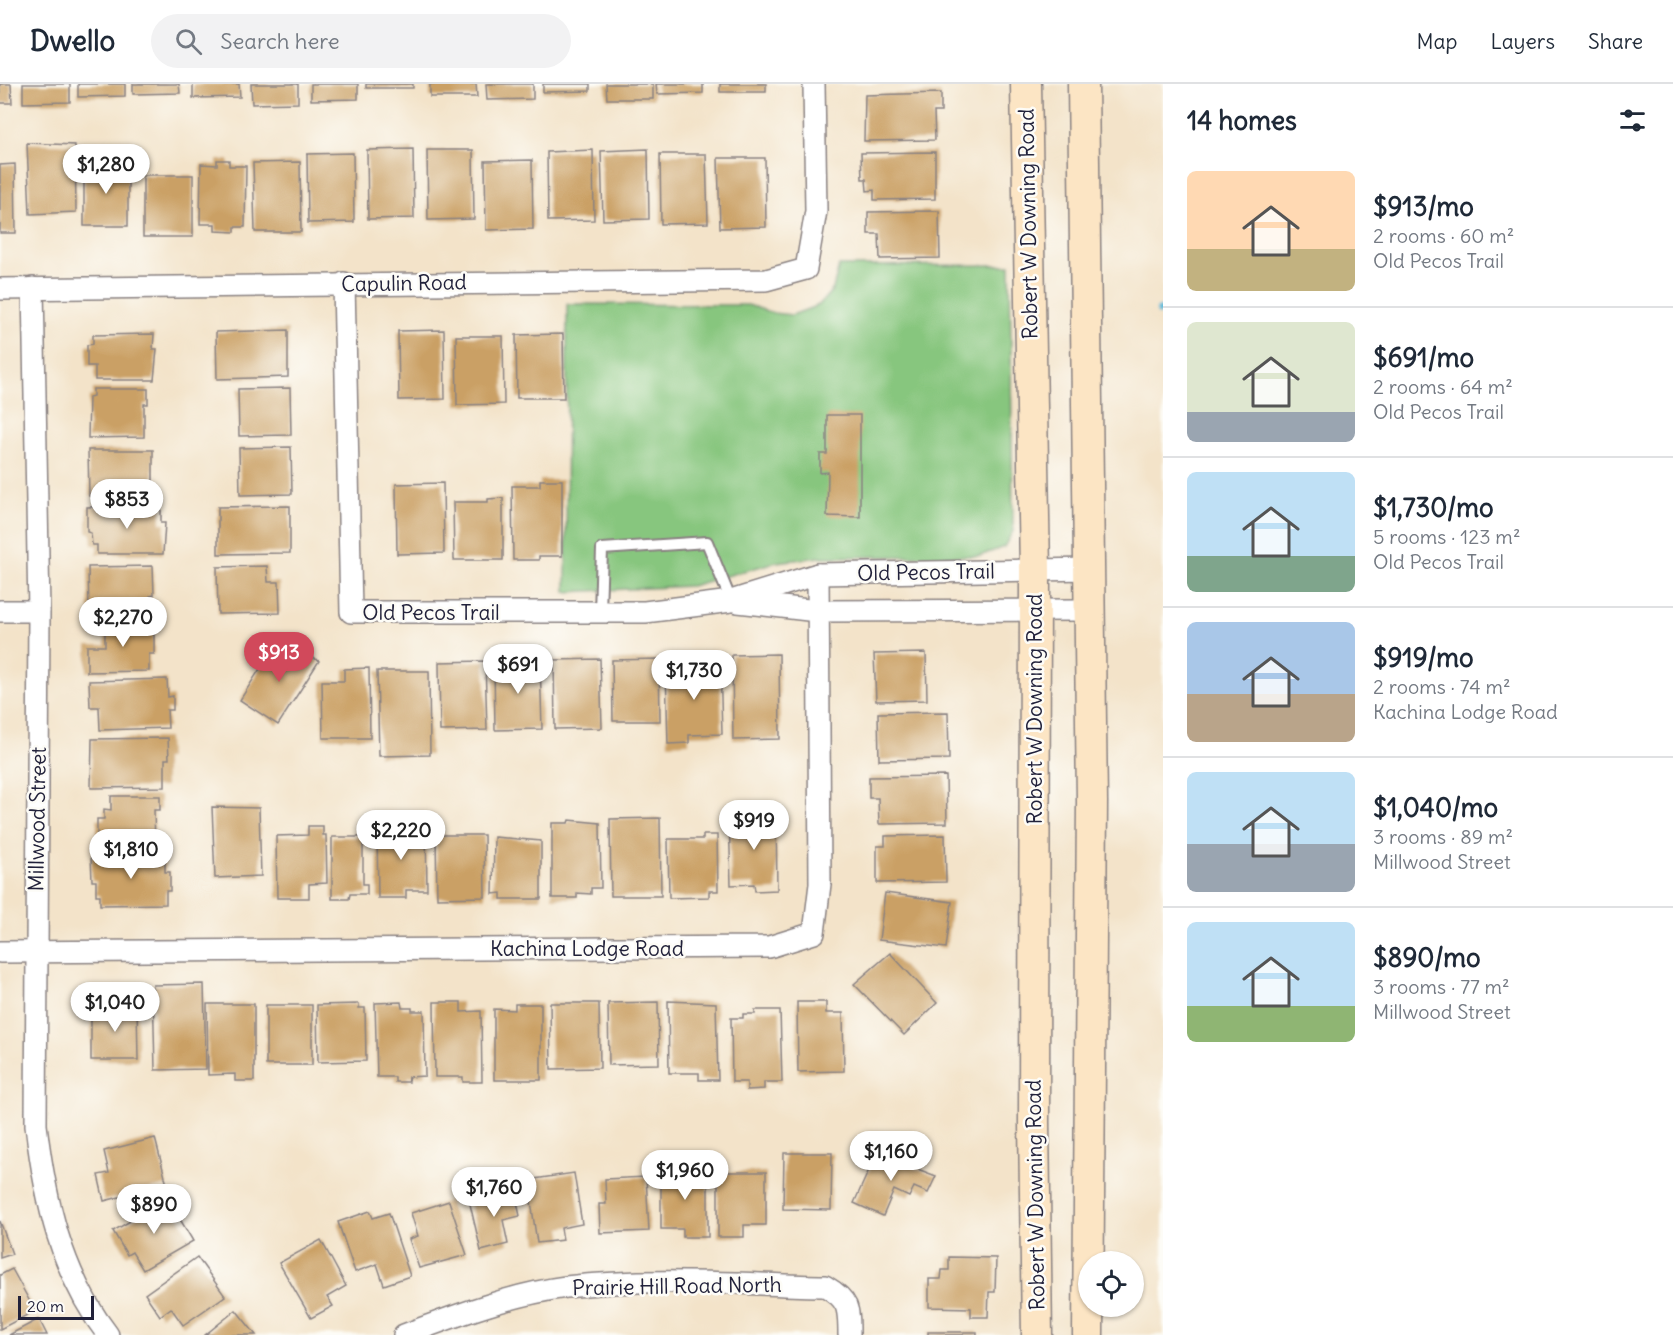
<!DOCTYPE html>
<meta charset="utf-8">
<style>
body{margin:0;font-family:Delius,sans-serif;background:#f2f2f3;color:#1f2937;height:100vh;display:flex;flex-direction:column;font-size:22px;white-space:nowrap}
*{box-sizing:border-box;margin:0}
p{font-size:20px;color:#747a83}
.icon{flex:none;width:33px;height:33px;fill:none;stroke:currentColor;stroke-width:2;stroke-linecap:round;stroke-linejoin:round}
.map{position:relative;flex:1;overflow:hidden}
.side{display:flex;flex-direction:column;background:#fff;width:510px}
.side>*{flex:none}
.buttons{position:absolute;left:1078px;top:1167px;display:grid;gap:12px}
.buttons a{display:grid;place-items:center;width:66px;height:66px;border-radius:50%;background:#fff;box-shadow:0 2px 4px #0004;font-size:30px}
.scale{position:absolute;left:18px;bottom:15px;width:76px;box-sizing:border-box;padding-left:6px;border:3px solid #22223b;border-top:0;font-size:16px;line-height:21px;white-space:nowrap;color:#22223b;-webkit-text-stroke:4px #fdfcf7;paint-order:stroke}
.price{position:absolute;translate:-50% -51px;padding:0 14px;border-radius:21px;background:#fff;color:#222;font-size:20px;line-height:39px;filter:drop-shadow(0 2px 3px #0008)}
.price::after{content:'';position:absolute;left:50%;top:36px;width:18px;height:14px;margin-left:-9px;background:inherit;clip-path:polygon(0 0,100% 0,50% 100%)}
.price.current{background:#d1495b;color:#fff}
ul{padding:0;list-style:none}
li{display:flex;align-items:center;gap:18px;height:150px;padding:0 24px}
li+li{border-top:2px solid #e0e1e3}
li span{display:grid;place-items:center;flex:none;width:168px;height:120px;border-radius:9px;color:#555}
li>.icon{margin-inline-start:auto}
span .icon{width:72px;height:72px;fill:#fffc;stroke-width:1}
li b{font-size:26px}
h2{display:flex;justify-content:space-between;align-items:center;height:72px;padding:0 24px;font-size:26px}
header{display:flex;align-items:center;gap:36px;box-sizing:border-box;height:84px;padding:0 30px;background:#fff;border-bottom:2px solid #e0e1e3}
header strong{font-size:28px}
nav{display:flex;gap:33px;margin-inline-start:auto;font-size:21px}
.search{width:420px;height:54px;background:#f2f2f3;display:flex;align-items:center;gap:15px;box-sizing:border-box;padding:0 21px;border-radius:33px;color:#747a83;font-size:22px}
main{display:flex;flex:1;min-height:0}
.map>svg:first-child{display:block}
.green{fill:#87c67e;stroke:#54745c;stroke-width:1.5}
.lines{fill:none;stroke-linecap:round;stroke-linejoin:round}
.stream{stroke:#58b7d7;stroke-width:8}
.building{fill:#caa065}
.service-casing{stroke:#8a8282;stroke-width:14}
.minor-casing{stroke:#8a8282;stroke-width:24}
.secondary-casing{stroke:#8a8282;stroke-width:33}
.service{stroke:#fff;stroke-width:10}
.minor{stroke:#fff;stroke-width:21}
.secondary{stroke:#fce5c4;stroke-width:30}
.labels{text-anchor:middle;dominant-baseline:central;stroke-width:5;stroke-linejoin:round;paint-order:stroke}
.street-label{font-size:21px;fill:#22223b;stroke:#fdfcf7}
</style>
<header>
<strong>Dwello</strong>
<div class="search"><svg class="icon" aria-label="search" viewBox="0 0 24 24"><circle cx="10" cy="10" r="6"/><path d="M15 15l6 6"/></svg>Search here</div>
<nav><a>Map</a><a>Layers</a><a>Share</a></nav>
</header>
<main>
<div class="map">
<svg width="1163" height="1251" viewBox="0 0 1163 1251">
<rect width="100%" height="100%" fill="#fdfcf7"/>
<filter id="ink" filterUnits="userSpaceOnUse"><feTurbulence type="fractalNoise" baseFrequency=".0167" numOctaves="2"/><feDisplacementMap in="SourceGraphic" scale="12" xChannelSelector="R" yChannelSelector="G"/><feConvolveMatrix kernelMatrix="1 2 1 2 8 2 1 2 1" color-interpolation-filters="sRGB"/></filter>
<filter id="wash" filterUnits="userSpaceOnUse"><feTurbulence type="fractalNoise" baseFrequency=".008" numOctaves="4" result="noise"/><feDisplacementMap in="SourceGraphic" scale="24" xChannelSelector="R" yChannelSelector="G"/><feGaussianBlur stdDeviation="1.35" result="paint"/><feColorMatrix in="noise" values="0 0 0 0 0 0 0 0 0 0 0 0 0 0 0 0 0 1.4 0 .05"/><feComposite in="paint" operator="in"/></filter>
<g filter="url(#wash)">
<rect width="100%" height="100%" fill="#f3e3c9"/>
<path class="green" d="M1010,181l3,266 -9,16 -24,9 -159,1 -45,5 -85,24 -125,6 1,-288 181,1 25,8 19,2 27,-10 14,-16 6,-23z"/>
<g class="lines">
<path class="stream" d="M1160,227h3"/>
</g>
<g id="blocks">
<g class="building">
<path d="M0,0h11l1,19h-12z"/>
<path d="M23,0h47v18l-47,1z"/>
<path d="M78,0h47v12l-47,1z"/>
<path d="M133,0h46l1,9 -47,1z"/>
<path d="M193,0h46l1,13 -47,1z"/>
<path d="M251,0h47v19l-46,1z"/>
<path d="M311,0h47v15l-47,1z"/>
<rect x="366" y="0" width="47" height="4"/>
<path d="M430,0h46l1,13h-47z"/>
<path d="M486,0h47v15l-46,1z"/>
<path d="M543,0h47v7l-47,1z"/>
<path d="M606,0h47v15h-46z"/>
<path d="M656,0h47v9l-46,1z"/>
<rect x="720" y="0" width="46" height="8"/>
<path d="M941,9v19h-7l1,28 -71,1 1,-46z"/>
<path d="M27,59l48,2 1,67 -46,2z"/>
<path d="M413,65l1,69 -46,1 -1,-69z"/>
<path d="M648,65l1,70 -46,1 -2,-69z"/>
<path d="M427,66h46l1,69 -46,1z"/>
<path d="M593,66l1,70 -46,1 -1,-69z"/>
<path d="M935,68v47l-61,1v-10l-7,1 -1,-12h-4l-1,-26z"/>
<path d="M353,69l1,69 -46,1 -1,-69z"/>
<path d="M660,70h46l2,69 -47,1z"/>
<path d="M718,74h47l1,69 -46,1z"/>
<path d="M217,76h12v6h17l-1,61h-10v5l-20,-1v-7h-15l1,-60 16,1z"/>
<path d="M532,76l1,69 -47,1 -1,-69z"/>
<path d="M109,77h19v65h-44v-60h25z"/>
<path d="M300,78l1,70h-46l-2,-69z"/>
<path d="M15,80l1,69h-16v-68z"/>
<rect x="143" y="91" width="50" height="62"/>
<path d="M939,127l1,47 -60,1 -1,-25h-11v-22z"/>
<path d="M288,246v47l-71,2 -1,-47z"/>
<path d="M444,246l1,69 -46,1 -1,-69z"/>
<path d="M154,250l-1,15h4l-3,31h-59v-14h-8v-21l6,-1v-9z"/>
<path d="M563,250l1,64h-47l-1,-63z"/>
<path d="M456,252h47l1,68 -47,1z"/>
<path d="M290,304l1,47 -52,1 -1,-47z"/>
<path d="M93,305h55v15h-4v33l-56,1 1,-41 4,-1z"/>
<path d="M827,331h33v102l-33,-1 1,-44 -8,1v-19h7z"/>
<path d="M291,363l1,47 -52,1 -1,-47z"/>
<path d="M88,366h65v45l-64,1z"/>
<path d="M540,396h22v76h-23v4h-26l-1,-74h28z"/>
<path d="M443,399l1,70 -47,1 -1,-70z"/>
<path d="M503,414v62h-49l-1,-58h35v-3z"/>
<path d="M161,422v17h4l-2,31h-66v-9h-5l-1,-12 -4,-1v-25z"/>
<path d="M290,422v47l-72,1v-47z"/>
<path d="M153,482l1,29 -4,1v13l-61,1 -1,-43z"/>
<path d="M267,482l1,16h11l1,31 -62,1 -1,-47z"/>
<path d="M154,537v33h-5v17l-62,1v-26h18v-24z"/>
<path d="M276,560l20,12 4,-6 19,11 -41,64 -38,-25z"/>
<path d="M926,569l1,47 -51,1 -2,-47z"/>
<path d="M779,570l1,85 -47,1 -1,-85z"/>
<path d="M600,575l2,69 -47,1 -1,-69z"/>
<path d="M659,575l1,62h-47l-1,-61z"/>
<path d="M540,576l2,69 -47,1 -1,-69z"/>
<path d="M485,577l2,69 -47,1 -1,-69z"/>
<path d="M692,577h28l2,73 -33,1v8l-21,1 -2,-75 26,-1z"/>
<path d="M369,584l1,70h-47l-1,-57h22v-12z"/>
<path d="M377,587h52l1,84 -51,1z"/>
<path d="M167,595l1,18 5,-1v14h-6l1,18 -68,2 -1,-23h-9l-1,-26z"/>
<path d="M948,628l1,47 -70,1 -1,-47z"/>
<path d="M168,654l1,21h-4v28l-74,1 1,-49z"/>
<path d="M946,692l1,47 -68,1 -1,-26h-9v-21z"/>
<path d="M111,712h49v14h-6l1,35h-58v-26h7v-10l7,1z"/>
<path d="M212,723l47,1 2,68 -46,2z"/>
<path d="M776,731l1,75 -22,1 -1,-7 -23,1 -2,-69z"/>
<path d="M660,734l1,78h-50l-1,-77z"/>
<path d="M569,736l31,3 1,65h-10v6l-14,-1v5h-25v-75h16z"/>
<path d="M308,742h15v9h3l1,48 -18,1v14h-32l-1,-62 32,-1z"/>
<path d="M377,744h49l1,62h-21v8h-28z"/>
<path d="M436,751h48l1,62 -48,1z"/>
<path d="M703,751h14l1,56h-9v6l-40,1 -1,-59h35z"/>
<path d="M945,751l1,47 -69,1v-37h8v-10z"/>
<path d="M332,753h31v47h4v10h-17l-1,5h-17z"/>
<path d="M494,753l47,4v58h-40v-6l-8,1z"/>
<path d="M165,771v17h5v19h-4v13l-66,1v-10h-4v-14h-4l-1,-25z"/>
<path d="M885,809l67,9 -6,46 -67,-8z"/>
<path d="M890,869l47,50 -33,32 -50,-51z"/>
<path d="M204,900l2,85 -51,1 -2,-85z"/>
<path d="M668,917l48,2 2,77h-19v-7h-30z"/>
<path d="M401,918l1,6h10v3h12l1,65 -17,1 1,5h-14v-5h-18l-2,-74z"/>
<path d="M434,918h27v10l20,-1 1,71h-19v-5h-28z"/>
<path d="M658,918l1,62 -50,1 -1,-62z"/>
<path d="M797,918h29v11h17l1,58 -46,1z"/>
<path d="M550,919h49l1,65 -49,1z"/>
<path d="M207,920h47v77h-19v-7l-27,1z"/>
<path d="M359,920v4h6l1,53 -48,1 -1,-57z"/>
<path d="M515,920h26v76h-47v-71l21,1z"/>
<path d="M98,921h39l1,55h-47v-49l7,1z"/>
<rect x="266" y="921" width="46" height="60"/>
<path d="M755,926h25l2,72h-18v7l-17,1v-8h-15l-1,-64h12v-4h12z"/>
<path d="M155,1054l12,47 -63,16 -6,-26 11,-2 -5,-22z"/>
<path d="M878,1066l18,9 1,-3 16,7 -1,4 24,9 -8,17 -14,-6 -5,10 -15,-7 -11,26 -29,-13z"/>
<path d="M784,1069h48l-1,57 -48,-1z"/>
<path d="M668,1077h15v11h25v65h-25v-8h-22v-57h8z"/>
<path d="M718,1088h48v53h-22v12h-26z"/>
<path d="M574,1089l8,51 -21,4 2,12 -26,3 -9,-63z"/>
<path d="M646,1093l3,54 -49,2 -1,-29h7l-1,-25z"/>
<path d="M514,1105l6,27 -17,4 5,24 -27,7 -12,-51z"/>
<path d="M168,1115l25,42 -50,29 -11,-18 -5,3 -14,-24z"/>
<path d="M449,1117l18,54 -48,13 -10,-29 9,-3 -7,-23z"/>
<path d="M370,1127l3,7 16,-5 21,63 -26,9 -7,-21 -22,8 -17,-50z"/>
<path d="M0,1137l12,33 -12,4z"/>
<path d="M321,1156l25,46 -19,11 6,9 -22,12 -32,-55z"/>
<path d="M197,1173l28,39 -42,29 -12,-17 -11,8 -15,-22z"/>
<path d="M949,1173l47,1 -1,34h-6l-1,25h-17v-9l-42,-1v-28h12l1,-9h7z"/>
<path d="M12,1185l23,42 -35,18v-54z"/>
<path d="M236,1226l20,25h-51z"/>
<path d="M39,1235l8,16h-38z"/>
<rect x="928" y="1248" width="49" height="3"/>
</g>
</g>
</g>
<g filter="url(#ink)">
<use href="#blocks" fill-opacity="0" stroke="#8a8282" stroke-width="1.5"/>
<g class="lines">
<g class="service-casing">
<path id="service" d="M600,528l2,-63 105,-7 24,59"/>
</g>
<g class="minor-casing">
<g id="minor">
<path d="M344,199l7,329h294l86,-11 87,-27 271,-5"/>
<path d="M33,204l6,323 -3,514c9,75 25,149 72,210"/>
<path d="M0,205l766,-9 40,-11 10,-58 -2,-127"/>
<path d="M738,518l79,9 273,-1"/>
<path d="M0,527h39"/>
<path d="M0,868l769,-5 45,-14 6,-49 -2,-310"/>
<path d="M404,1251c50,-19 109,-41 162,-48 85,-10 173,-3 259,-1 24,14 24,22 24,49"/>
</g>
</g>
<g class="secondary-casing">
<g id="secondary">
<path d="M1026,0l9,486 -1,552 3,213"/>
<path d="M1083,0l9,718 -4,533"/>
</g>
</g>
<use href="#service" class="service"/>
<use href="#minor" class="minor"/>
<use href="#secondary" class="secondary"/>
</g>
</g>
<g class="labels">
<g class="street-label">
<text transform="translate(1028 140) rotate(-91)">Robert W Downing Road</text>
<text transform="translate(404 199) rotate(-1)">Capulin Road</text>
<text transform="translate(926 488) rotate(-1)">Old Pecos Trail</text>
<text x="431" y="528">Old Pecos Trail</text>
<text transform="translate(1034 625) rotate(-90)">Robert W Downing Road</text>
<text transform="translate(37 735) rotate(-89)">Millwood Street</text>
<text x="587" y="864">Kachina Lodge Road</text>
<text transform="translate(1035 1111) rotate(-91)">Robert W Downing Road</text>
<text transform="translate(677 1202) rotate(-1)">Prairie Hill Road North</text>
</g>
</g>
</svg>
<div class="buttons">
<a><svg class="icon" aria-label="locate" viewBox="0 0 24 24"><circle cx="12" cy="12" r="6"/><path d="M12 2v4M12 18v4M2 12h4M18 12h4"/></svg></a>
</div>
<div class="scale">20 m</div>
<b class="price" style="left:106px;top:111px">$1,280</b>
<b class="price" style="left:127px;top:446px">$853</b>
<b class="price" style="left:123px;top:564px">$2,270</b>
<b class="price current" style="left:279px;top:599px">$913</b>
<b class="price" style="left:518px;top:611px">$691</b>
<b class="price" style="left:694px;top:617px">$1,730</b>
<b class="price" style="left:754px;top:767px">$919</b>
<b class="price" style="left:401px;top:777px">$2,220</b>
<b class="price" style="left:131px;top:796px">$1,810</b>
<b class="price" style="left:115px;top:949px">$1,040</b>
<b class="price" style="left:891px;top:1098px">$1,160</b>
<b class="price" style="left:685px;top:1117px">$1,960</b>
<b class="price" style="left:494px;top:1134px">$1,760</b>
<b class="price" style="left:154px;top:1151px">$890</b>
</div>
<section class="side">
<h2>14 homes<svg class="icon" aria-label="filters" viewBox="0 0 24 24"><path d="M4 7h16M4 17h16"/><circle cx="9" cy="7" r="2"/><circle cx="15" cy="17" r="2"/></svg></h2>
<ul>
<li><span style="background:linear-gradient(#ffd9b3 65%,#c2b280 0)"><svg class="icon" aria-label="home" viewBox="0 0 24 24"><path d="M3 11l9-7 9 7M6 9v11h12V9"/></svg></span><div><b>$913/mo</b><p>2 rooms · 60 m²</p><p>Old Pecos Trail</p></div></li>
<li><span style="background:linear-gradient(#dfe7d0 75%,#9aa5b1 0)"><svg class="icon" aria-label="home" viewBox="0 0 24 24"><path d="M3 11l9-7 9 7M6 9v11h12V9"/></svg></span><div><b>$691/mo</b><p>2 rooms · 64 m²</p><p>Old Pecos Trail</p></div></li>
<li><span style="background:linear-gradient(#bfe0f5 70%,#7fa58c 0)"><svg class="icon" aria-label="home" viewBox="0 0 24 24"><path d="M3 11l9-7 9 7M6 9v11h12V9"/></svg></span><div><b>$1,730/mo</b><p>5 rooms · 123 m²</p><p>Old Pecos Trail</p></div></li>
<li><span style="background:linear-gradient(#a9c7e8 60%,#b9a48a 0)"><svg class="icon" aria-label="home" viewBox="0 0 24 24"><path d="M3 11l9-7 9 7M6 9v11h12V9"/></svg></span><div><b>$919/mo</b><p>2 rooms · 74 m²</p><p>Kachina Lodge Road</p></div></li>
<li><span style="background:linear-gradient(#bfe0f5 60%,#9aa5b1 0)"><svg class="icon" aria-label="home" viewBox="0 0 24 24"><path d="M3 11l9-7 9 7M6 9v11h12V9"/></svg></span><div><b>$1,040/mo</b><p>3 rooms · 89 m²</p><p>Millwood Street</p></div></li>
<li><span style="background:linear-gradient(#bfe0f5 70%,#8fb573 0)"><svg class="icon" aria-label="home" viewBox="0 0 24 24"><path d="M3 11l9-7 9 7M6 9v11h12V9"/></svg></span><div><b>$890/mo</b><p>3 rooms · 77 m²</p><p>Millwood Street</p></div></li>
</ul>
</section>
</main>
